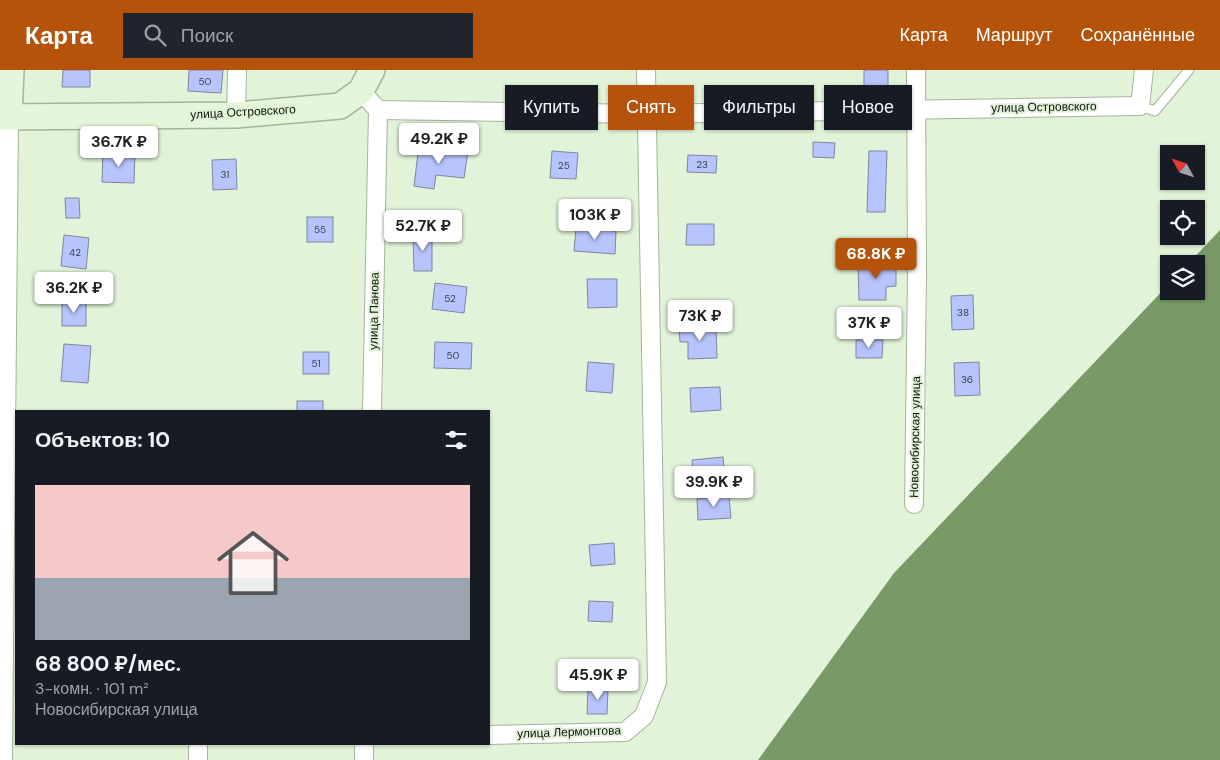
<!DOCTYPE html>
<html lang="ru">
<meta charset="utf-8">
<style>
body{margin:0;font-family:"DM Sans",sans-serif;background:#20242c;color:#f1f3f6;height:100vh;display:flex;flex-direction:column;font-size:19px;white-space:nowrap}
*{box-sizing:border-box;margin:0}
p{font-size:16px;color:#9ea1a6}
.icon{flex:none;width:28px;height:28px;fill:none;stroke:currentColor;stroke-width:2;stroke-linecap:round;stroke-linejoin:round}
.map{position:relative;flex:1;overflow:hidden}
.sheet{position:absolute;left:15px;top:340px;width:475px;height:335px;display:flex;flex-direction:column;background:#171b24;border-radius:0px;box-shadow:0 1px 4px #0004}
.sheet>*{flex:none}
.guide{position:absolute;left:505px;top:15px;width:475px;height:45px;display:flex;gap:10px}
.needle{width:32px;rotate:310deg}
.controls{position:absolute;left:1160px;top:75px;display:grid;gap:10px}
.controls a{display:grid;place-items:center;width:45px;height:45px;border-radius:0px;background:#171b24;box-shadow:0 1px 4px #0004;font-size:25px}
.price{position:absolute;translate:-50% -42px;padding:0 11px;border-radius:5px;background:#fff;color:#222;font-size:16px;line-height:32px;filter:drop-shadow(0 1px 2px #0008)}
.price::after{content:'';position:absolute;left:50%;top:30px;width:15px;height:11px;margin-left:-8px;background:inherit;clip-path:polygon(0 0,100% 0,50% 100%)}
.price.current{background:#b45309;color:#fff}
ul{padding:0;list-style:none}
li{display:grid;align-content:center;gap:10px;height:265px;padding:0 20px}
li span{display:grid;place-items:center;height:155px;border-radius:0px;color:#555}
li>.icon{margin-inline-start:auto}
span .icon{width:90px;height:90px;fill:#fffc;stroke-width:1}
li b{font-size:21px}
h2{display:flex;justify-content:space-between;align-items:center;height:60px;padding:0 20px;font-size:21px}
.chip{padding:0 18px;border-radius:0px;background:#171b24;box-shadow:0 1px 4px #0004;font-size:18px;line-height:45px}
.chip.current{background:#b45309;color:#fff}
header{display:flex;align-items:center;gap:30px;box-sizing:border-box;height:70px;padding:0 25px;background:#b45309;color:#fff}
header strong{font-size:24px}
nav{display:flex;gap:28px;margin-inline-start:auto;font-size:18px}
.search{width:350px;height:45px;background:#20242c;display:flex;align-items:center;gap:12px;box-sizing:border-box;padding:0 18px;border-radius:0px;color:#9ea1a6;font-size:19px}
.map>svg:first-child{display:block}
.water{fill:#799a66}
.building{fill:#b8c4fd;stroke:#7f85a0}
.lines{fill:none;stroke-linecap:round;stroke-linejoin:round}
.lane-casing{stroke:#a4b59b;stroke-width:11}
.street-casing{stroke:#a4b59b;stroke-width:20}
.secondary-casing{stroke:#a4b59b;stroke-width:28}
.lane{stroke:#fff;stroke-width:9}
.street{stroke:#fff;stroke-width:18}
.secondary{stroke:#e5f7da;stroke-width:25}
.labels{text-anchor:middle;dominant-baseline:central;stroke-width:4;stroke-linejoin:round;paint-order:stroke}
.number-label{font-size:10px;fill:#383f47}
.street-label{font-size:12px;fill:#0d130a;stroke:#e1f3d8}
</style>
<header>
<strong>Карта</strong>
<div class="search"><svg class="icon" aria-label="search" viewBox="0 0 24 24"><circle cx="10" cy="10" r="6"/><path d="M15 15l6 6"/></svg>Поиск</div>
<nav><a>Карта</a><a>Маршрут</a><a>Сохранённые</a></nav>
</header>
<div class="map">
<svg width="1220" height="690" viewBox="0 0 1220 690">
<rect width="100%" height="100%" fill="#e1f3d8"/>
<path class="water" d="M1220,160v530h-462l136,-187 275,-289v7h27v-27h-8z"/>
<g class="building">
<path d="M63,0h27v17h-28z"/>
<path d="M189,0h34l-2,23 -33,-2z"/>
<path d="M864,0h24v16l-24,1z"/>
<path d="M813,72l22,1 -1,15 -21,-1z"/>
<path d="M419,75l49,6 -4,27 -28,-3 -2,14 -20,-3z"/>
<path d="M552,81l26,2 -2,26 -26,-1z"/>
<path d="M869,81h18l-2,61h-18z"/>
<path d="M103,83l32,1 -1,29 -32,-1z"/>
<path d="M688,85l29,1 -1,17 -29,-1z"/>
<path d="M236,89l1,30 -24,1 -1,-30z"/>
<path d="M65,128h14l1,20h-14z"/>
<rect x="307" y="147" width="26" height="25"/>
<path d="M687,154h27v21h-28z"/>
<path d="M576,158l40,3 -1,23 -41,-3z"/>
<path d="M432,163v38h-18l-1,-37z"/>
<path d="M64,165l25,3 -3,31 -25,-3z"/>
<path d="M896,192v24l-10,1v13h-27l-1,-37z"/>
<path d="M587,209h30v28l-29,1z"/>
<path d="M435,213l32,4 -3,26 -32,-4z"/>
<path d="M973,225l1,34 -22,1 -1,-34z"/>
<rect x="62" y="231" width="24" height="25"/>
<path d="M716,256l1,32 -29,1v-17h-8l-1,-15z"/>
<path d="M856,270h27l-1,18h-26z"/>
<path d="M435,272l37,1 -1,26 -37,-1z"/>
<path d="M64,274l27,2 -3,37 -27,-2z"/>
<rect x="303" y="282" width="26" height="22"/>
<path d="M588,292l26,2 -2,29 -26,-2z"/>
<path d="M979,292l1,33 -25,1 -1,-33z"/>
<path d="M720,317l1,23 -30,2 -1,-24z"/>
<rect x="297" y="331" width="26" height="10"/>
<path d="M723,387l2,24 -31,3 -2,-24z"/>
<path d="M729,426l2,22 -33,2 -1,-21z"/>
<path d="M614,473l1,21 -24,2 -2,-21z"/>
<path d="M589,531l24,1 -1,20 -24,-1z"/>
<path d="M588,618h20l-1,26h-20z"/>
</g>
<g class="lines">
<g class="lane-casing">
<path id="lane" d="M1140,36l15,5 34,-41"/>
</g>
<g class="street-casing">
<g id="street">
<path d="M361,21l17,19 -6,301"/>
<path d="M378,40l269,4 493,-8 4,-36"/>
<path d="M236,45l1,-45"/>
<path d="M914,434l3,-232 -1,-202"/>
<path d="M489,665l136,-3 19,-16 13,-34 -11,-612"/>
<path d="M3,690l6,-643"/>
<path d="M198,690v-16"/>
<path d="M364,690v-16"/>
</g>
</g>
<g class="secondary-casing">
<g id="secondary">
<path d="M0,47l236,-2 104,-9 21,-15 11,-21"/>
<path d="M9,47l2,-47"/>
</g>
</g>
<use href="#lane" class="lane"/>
<use href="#street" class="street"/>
<use href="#secondary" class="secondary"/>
</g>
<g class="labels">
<g class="number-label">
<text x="205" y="11">50</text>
<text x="702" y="94">23</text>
<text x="564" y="95">25</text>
<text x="225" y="104">31</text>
<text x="320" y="159">55</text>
<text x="75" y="182">42</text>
<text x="450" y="228">52</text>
<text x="963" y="242">38</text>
<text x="453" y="285">50</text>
<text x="316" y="293">51</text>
<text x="967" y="309">36</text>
</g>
<g class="street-label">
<text transform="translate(1044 37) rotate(-1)">улица Островского</text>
<text transform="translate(243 42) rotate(-3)">улица Островского</text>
<text transform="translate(374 241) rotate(-89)">улица Панова</text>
<text transform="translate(915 367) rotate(-89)">Новосибирская улица</text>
<text transform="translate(569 662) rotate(-2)">улица Лермонтова</text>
</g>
</g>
</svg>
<div class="controls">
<a><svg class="needle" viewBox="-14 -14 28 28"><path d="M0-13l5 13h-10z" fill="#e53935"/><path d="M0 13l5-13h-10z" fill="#9ea1a6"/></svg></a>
<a><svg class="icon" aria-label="locate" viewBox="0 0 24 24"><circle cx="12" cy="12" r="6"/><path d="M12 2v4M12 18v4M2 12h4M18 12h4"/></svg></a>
<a><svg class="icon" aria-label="layers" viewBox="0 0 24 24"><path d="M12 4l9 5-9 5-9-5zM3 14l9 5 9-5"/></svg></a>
</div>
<b class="price" style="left:439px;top:95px">49.2K ₽</b>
<b class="price" style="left:119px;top:98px">36.7K ₽</b>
<b class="price" style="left:595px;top:171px">103K ₽</b>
<b class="price" style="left:423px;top:182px">52.7K ₽</b>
<b class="price current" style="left:876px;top:210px">68.8K ₽</b>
<b class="price" style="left:74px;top:244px">36.2K ₽</b>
<b class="price" style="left:700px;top:272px">73K ₽</b>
<b class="price" style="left:869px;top:279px">37K ₽</b>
<b class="price" style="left:714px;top:438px">39.9K ₽</b>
<b class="price" style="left:598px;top:631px">45.9K ₽</b>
<div class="guide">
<a class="chip">Купить</a>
<a class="chip current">Снять</a>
<a class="chip">Фильтры</a>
<a class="chip">Новое</a>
</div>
<section class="sheet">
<h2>Объектов: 10<svg class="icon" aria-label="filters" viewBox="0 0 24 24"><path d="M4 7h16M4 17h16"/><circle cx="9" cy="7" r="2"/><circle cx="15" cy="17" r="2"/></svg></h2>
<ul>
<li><span style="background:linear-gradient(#f6c9c9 60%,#9aa5b1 0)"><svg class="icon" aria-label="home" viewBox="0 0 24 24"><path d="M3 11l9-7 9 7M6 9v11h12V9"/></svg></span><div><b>68 800 ₽/мес.</b><p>3-комн. · 101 m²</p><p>Новосибирская улица</p></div></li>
</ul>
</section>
</div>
